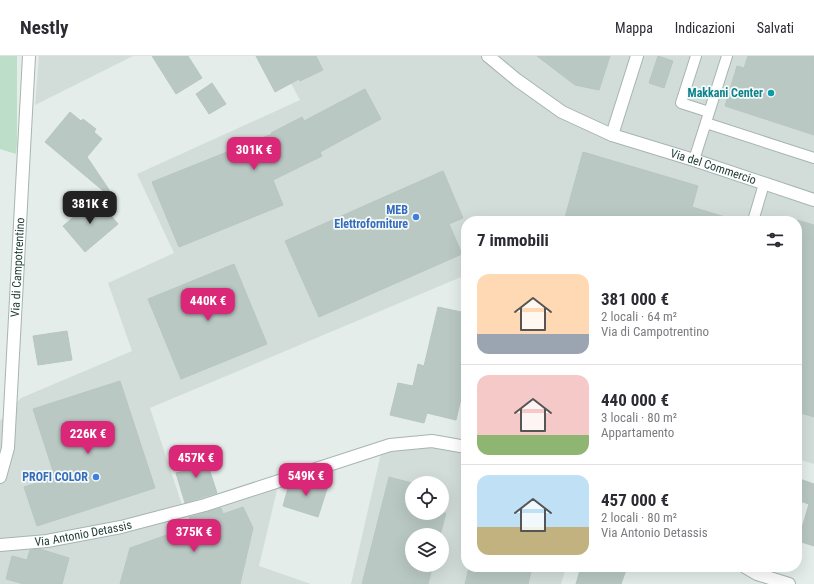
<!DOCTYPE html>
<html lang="it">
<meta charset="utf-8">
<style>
body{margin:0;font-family:"Roboto Condensed",sans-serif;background:#f2f2f3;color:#2b2b33;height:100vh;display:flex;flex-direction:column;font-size:15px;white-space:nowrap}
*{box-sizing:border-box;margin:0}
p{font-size:13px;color:#7c7c81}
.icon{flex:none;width:22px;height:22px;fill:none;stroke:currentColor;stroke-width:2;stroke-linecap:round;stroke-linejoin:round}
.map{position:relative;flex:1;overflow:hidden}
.details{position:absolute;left:461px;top:160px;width:341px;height:356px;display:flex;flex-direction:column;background:#fff;border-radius:16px;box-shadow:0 4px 16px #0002}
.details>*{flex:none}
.tools{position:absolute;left:405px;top:420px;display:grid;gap:8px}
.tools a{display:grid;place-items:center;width:44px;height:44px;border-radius:50%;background:#fff;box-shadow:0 4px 16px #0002;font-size:20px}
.price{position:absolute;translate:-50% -34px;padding:0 9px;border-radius:8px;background:#db2777;color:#fff;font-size:13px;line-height:26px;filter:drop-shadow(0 1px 2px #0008)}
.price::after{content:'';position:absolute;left:50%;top:24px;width:12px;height:9px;margin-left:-6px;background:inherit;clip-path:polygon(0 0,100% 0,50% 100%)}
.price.current{background:#222;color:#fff}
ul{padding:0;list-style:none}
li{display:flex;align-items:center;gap:12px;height:100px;padding:0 16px}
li+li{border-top:1px solid #e1e1e2}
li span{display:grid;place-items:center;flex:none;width:112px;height:80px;border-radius:12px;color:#555}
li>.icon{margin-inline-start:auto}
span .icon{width:48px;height:48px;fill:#fffc;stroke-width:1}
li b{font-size:17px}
h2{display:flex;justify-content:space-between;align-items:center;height:48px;padding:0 16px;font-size:17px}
header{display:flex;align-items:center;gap:24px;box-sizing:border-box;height:56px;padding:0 20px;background:#fff;border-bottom:1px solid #e1e1e2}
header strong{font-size:19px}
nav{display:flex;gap:22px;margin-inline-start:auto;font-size:14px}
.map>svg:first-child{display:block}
.built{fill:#d2ddd9;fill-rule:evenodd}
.green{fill:#bddec8}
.building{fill:#b9c8c3;stroke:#b6c7c1}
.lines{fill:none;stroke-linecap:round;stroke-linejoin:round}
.lane-casing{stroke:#a6b5b1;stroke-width:12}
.street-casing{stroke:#a6b5b1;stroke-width:14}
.lane{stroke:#fff;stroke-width:10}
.street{stroke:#fff;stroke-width:12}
.culture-dot{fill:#0f9aa8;stroke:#f5faf7;stroke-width:1.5}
.shop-dot{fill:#3f7fe0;stroke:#f5faf7;stroke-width:1.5}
.labels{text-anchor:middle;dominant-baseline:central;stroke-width:3.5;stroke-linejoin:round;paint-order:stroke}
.culture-label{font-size:12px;font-weight:bold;fill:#0d838f;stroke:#f5faf7;text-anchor:end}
.street-label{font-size:12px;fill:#233f39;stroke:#f5faf7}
.shop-label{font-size:12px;font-weight:bold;fill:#366cbe;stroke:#f5faf7;text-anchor:end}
</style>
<header>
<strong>Nestly</strong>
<nav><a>Mappa</a><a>Indicazioni</a><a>Salvati</a></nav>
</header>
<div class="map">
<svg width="814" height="528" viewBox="0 0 814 528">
<rect width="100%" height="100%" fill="#e4edea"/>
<g class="built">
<path d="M39,0h94l-98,49z"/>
<path d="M276,0h538v408l-17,-5v-238h-331v54l-316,133 36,109 92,-31 -19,80 52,18h-311v-163l21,-23 111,-47 -24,-68 66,-30 -37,-79 163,-74z"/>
<path d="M432,390l34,9v112h100l-5,17h-210l30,-131zM412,427h30v30h-30zM412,479h30v30h-30z"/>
</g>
<path class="green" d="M0,0h17v87l-1,11 -16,-5z"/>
<g class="building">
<path d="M152,0h36l14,22 -26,16z"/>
<path d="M256,0h60l7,14 -23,11 -1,-2 -24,13z"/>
<path d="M537,0h73l-11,34 -24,-5z"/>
<path d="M658,0l15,5 -9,27 -15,-5z"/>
<path d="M748,0h66v79l-89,-29 12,-40 7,2z"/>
<path d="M212,27l14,21 -17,10 -13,-20z"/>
<path d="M365,33l16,30 -61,33 2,4 -49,24 10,25 -104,42 -27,-65 120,-48 -1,-1 31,-16 2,4z"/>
<path d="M70,56l11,9 2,-2 13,10 -2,3 8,7 -15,18 23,34 -3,3 -62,-52z"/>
<path d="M583,96l115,34 -6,21 33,10v4h-161z"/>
<path d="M443,115l20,47 -14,6 13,30 -143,63 -34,-76z"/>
<path d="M96,142l22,26 -33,28 -22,-26z"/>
<path d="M797,164l17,5v192l-17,-5z"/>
<path d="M234,208l33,80 -86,35 -33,-80z"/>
<path d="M438,251l28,6v64l-10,43 -29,-7 -3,10 -34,-8 8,-32 15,3 5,-22 6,2z"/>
<path d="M67,275l5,29 -34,5 -5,-29z"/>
<path d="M120,325l35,107 -118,38 -13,-39 31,-10 -22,-68z"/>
<path d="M204,397l13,40 -32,10 -9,-30 12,-3 -4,-11z"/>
<path d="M389,421l23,6v30h34l-6,22h-28v30h21l-5,19h-66z"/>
<path d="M797,422l17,6v62l-16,-5 11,-37 -12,-4z"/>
<path d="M308,424l20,6 -10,31 -35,-11 5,-18 2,1 1,-4z"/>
<path d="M243,451l10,21 -13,56h-120l10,-36 62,-22 -3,-9 32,-9 2,6z"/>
<path d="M40,493l29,9 -7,26h-38l-18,-5 6,-23 15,4 3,-10z"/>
<path d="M469,511h63l-4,17h-63z"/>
<path d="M581,511h46l-6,17h-45z"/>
</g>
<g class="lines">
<g class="lane-casing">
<g id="lane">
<path d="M696,0l-15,47 28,9"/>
<path d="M706,67l108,35"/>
<path d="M694,104l33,-104"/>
<path d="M753,165l11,-37"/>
</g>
</g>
<g class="street-casing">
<g id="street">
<path id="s1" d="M488,0l29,24 45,32 50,23 82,25 120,40"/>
<path d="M612,79l25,-79"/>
<path id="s2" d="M0,421l8,-29 21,-392"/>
<path id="s3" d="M0,489l47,-4 74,-14 84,-22 185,-60 42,-4 34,6"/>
<path d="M745,511l12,7 32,10"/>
</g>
</g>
<use href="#lane" class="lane"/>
<use href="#street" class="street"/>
</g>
<circle class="culture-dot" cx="771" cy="37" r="4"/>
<g class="shop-dot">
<circle cx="416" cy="161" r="4"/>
<circle cx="96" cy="421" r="4"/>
</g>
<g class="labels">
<g class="culture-label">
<text x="763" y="37">Makkani Center</text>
</g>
<g class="street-label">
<text stroke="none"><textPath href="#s1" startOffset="254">Via del Commercio</textPath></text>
<text stroke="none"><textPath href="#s2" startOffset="211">Via di Campotrentino</textPath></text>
<text stroke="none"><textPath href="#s3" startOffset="84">Via Antonio Detassis</textPath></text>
</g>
<g class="shop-label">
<text x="408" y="154">MEB<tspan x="408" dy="14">Elettroforniture</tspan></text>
<text x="88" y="421">PROFI COLOR</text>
</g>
</g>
</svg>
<div class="tools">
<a><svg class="icon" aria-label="locate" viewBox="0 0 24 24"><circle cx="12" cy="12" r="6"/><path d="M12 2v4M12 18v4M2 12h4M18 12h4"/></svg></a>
<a><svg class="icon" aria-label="layers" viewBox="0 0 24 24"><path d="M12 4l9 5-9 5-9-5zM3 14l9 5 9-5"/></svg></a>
</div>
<b class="price" style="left:254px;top:115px">301K €</b>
<b class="price current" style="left:90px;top:169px">381K €</b>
<b class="price" style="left:208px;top:266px">440K €</b>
<b class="price" style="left:88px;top:399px">226K €</b>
<b class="price" style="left:196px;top:423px">457K €</b>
<b class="price" style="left:306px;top:441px">549K €</b>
<b class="price" style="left:194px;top:497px">375K €</b>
<section class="details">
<h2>7 immobili<svg class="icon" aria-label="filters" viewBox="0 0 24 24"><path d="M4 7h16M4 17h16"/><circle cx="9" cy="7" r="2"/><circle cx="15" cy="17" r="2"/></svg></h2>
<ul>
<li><span style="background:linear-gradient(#ffd9b3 75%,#9aa5b1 0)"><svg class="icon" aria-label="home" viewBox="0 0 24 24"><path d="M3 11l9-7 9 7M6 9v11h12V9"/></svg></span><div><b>381 000 €</b><p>2 locali · 64 m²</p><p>Via di Campotrentino</p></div></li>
<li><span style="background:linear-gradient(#f6c9c9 75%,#8fb573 0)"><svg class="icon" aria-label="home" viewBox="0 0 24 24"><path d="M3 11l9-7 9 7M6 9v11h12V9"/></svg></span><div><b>440 000 €</b><p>3 locali · 80 m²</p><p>Appartamento</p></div></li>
<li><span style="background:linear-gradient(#bfe0f5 65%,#c2b280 0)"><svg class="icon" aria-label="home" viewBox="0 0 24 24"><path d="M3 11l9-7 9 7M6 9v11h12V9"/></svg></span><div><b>457 000 €</b><p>2 locali · 80 m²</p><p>Via Antonio Detassis</p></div></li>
</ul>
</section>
</div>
